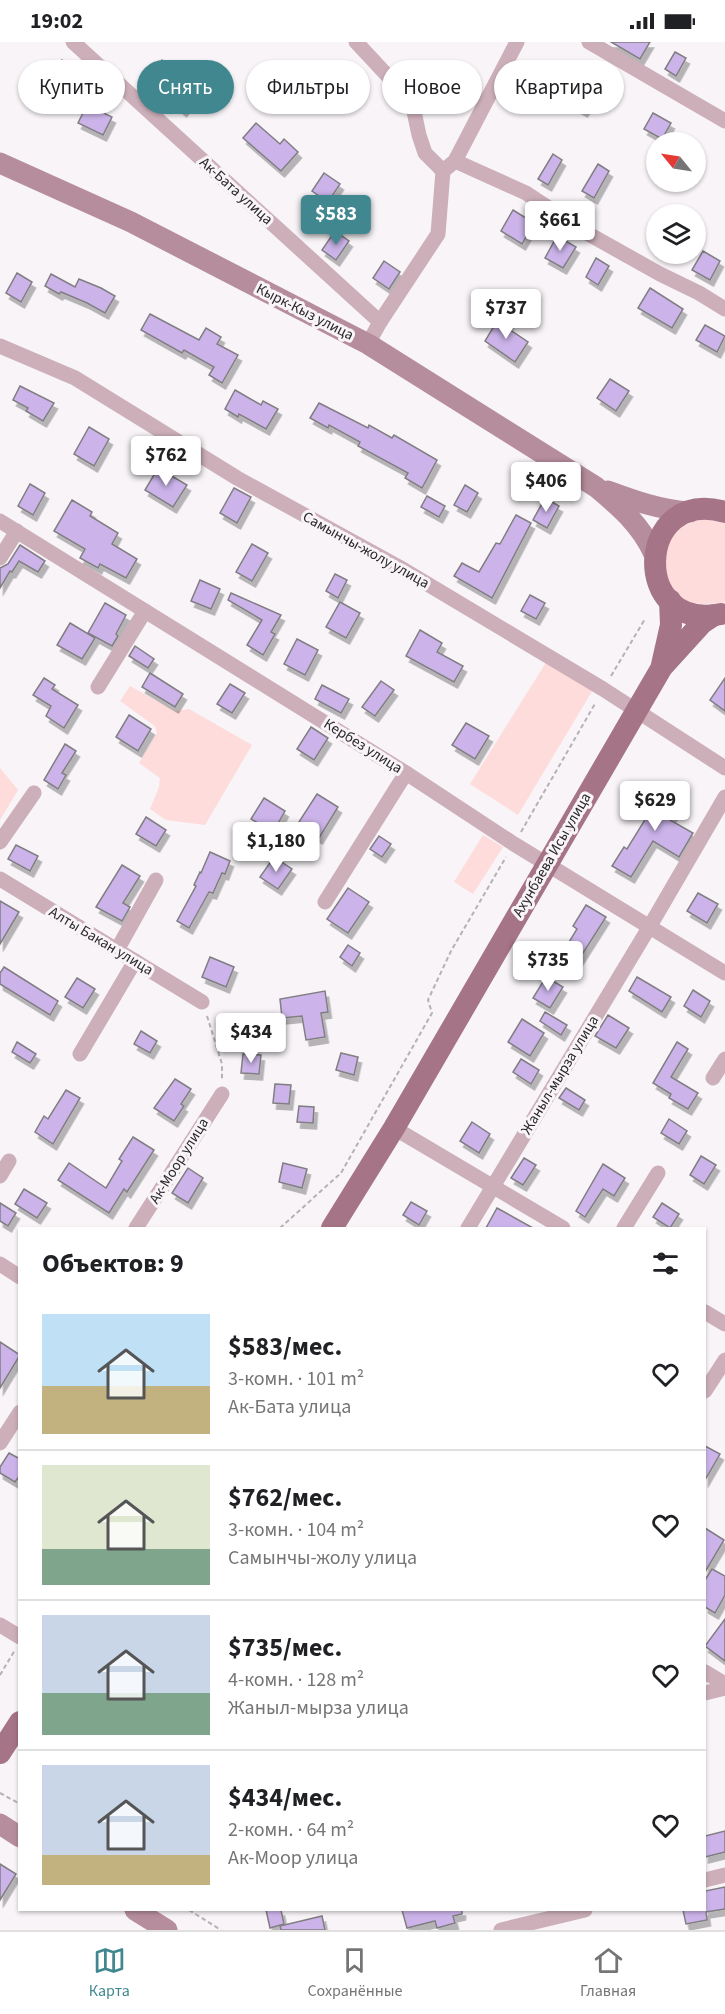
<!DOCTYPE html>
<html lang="ru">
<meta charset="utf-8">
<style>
body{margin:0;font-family:"Source Sans 3",sans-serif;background:#f2f2f2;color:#202124;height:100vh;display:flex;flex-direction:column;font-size:22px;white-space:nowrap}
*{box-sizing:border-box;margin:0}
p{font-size:20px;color:#757577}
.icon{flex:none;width:33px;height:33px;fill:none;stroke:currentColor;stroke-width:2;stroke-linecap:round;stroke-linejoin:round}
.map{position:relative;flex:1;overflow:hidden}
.drawer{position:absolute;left:18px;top:1185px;width:688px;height:684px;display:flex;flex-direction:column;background:#fff;border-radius:0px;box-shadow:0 2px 4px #0004}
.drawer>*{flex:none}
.guide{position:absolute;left:18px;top:18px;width:690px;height:54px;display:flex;gap:12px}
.needle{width:39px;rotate:300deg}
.buttons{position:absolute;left:646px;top:90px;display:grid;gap:12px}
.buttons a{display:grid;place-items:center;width:60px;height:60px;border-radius:50%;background:#fff;box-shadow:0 2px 4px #0004;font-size:30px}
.price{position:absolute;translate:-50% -51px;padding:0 14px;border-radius:6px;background:#fff;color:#222;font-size:20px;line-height:39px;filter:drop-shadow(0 2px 3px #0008)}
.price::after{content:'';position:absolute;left:50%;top:36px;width:18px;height:14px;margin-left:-9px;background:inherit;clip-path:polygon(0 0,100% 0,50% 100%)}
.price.current{background:#40878f;color:#fff}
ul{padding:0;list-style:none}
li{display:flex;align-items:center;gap:18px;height:150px;padding:0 24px}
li+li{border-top:2px solid #e0e0e0}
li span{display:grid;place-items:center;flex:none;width:168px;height:120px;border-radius:0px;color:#555}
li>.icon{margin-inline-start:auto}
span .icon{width:72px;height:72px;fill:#fffc;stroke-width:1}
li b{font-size:26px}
h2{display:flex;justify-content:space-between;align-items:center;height:72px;padding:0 24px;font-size:26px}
.pill{padding:0 21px;border-radius:27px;background:#fff;box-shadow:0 2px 4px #0004;font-size:21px;line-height:54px}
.pill.current{background:#40878f;color:#fff}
.status{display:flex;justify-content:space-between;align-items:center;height:42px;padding:0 30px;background:#fff;direction:ltr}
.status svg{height:16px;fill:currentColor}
.menu{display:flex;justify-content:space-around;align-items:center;height:84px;border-top:2px solid #e0e0e0;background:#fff;font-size:16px;color:#757577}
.menu a{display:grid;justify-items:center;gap:3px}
.menu .current{color:#40878f}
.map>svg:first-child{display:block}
.green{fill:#fedcdb}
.building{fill:#ccb4ea;stroke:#807e82;stroke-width:1.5;filter:url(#shadow)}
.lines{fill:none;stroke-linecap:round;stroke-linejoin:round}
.path{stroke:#b5b2b5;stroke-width:2;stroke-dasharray:4.5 3;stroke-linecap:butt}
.street{stroke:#ccafb9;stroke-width:15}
.secondary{stroke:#b68d9c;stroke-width:21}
.primary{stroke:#a67487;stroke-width:22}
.labels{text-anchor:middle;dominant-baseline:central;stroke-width:6;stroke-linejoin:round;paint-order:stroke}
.street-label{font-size:15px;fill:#2a2829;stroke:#f8f4f8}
</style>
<div class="status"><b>19:02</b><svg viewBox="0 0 49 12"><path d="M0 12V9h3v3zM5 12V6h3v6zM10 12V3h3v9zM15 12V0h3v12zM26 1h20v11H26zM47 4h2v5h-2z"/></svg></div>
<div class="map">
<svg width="725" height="1888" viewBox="0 0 725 1888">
<defs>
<filter id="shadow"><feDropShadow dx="3.5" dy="6" stdDeviation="0" flood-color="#0004"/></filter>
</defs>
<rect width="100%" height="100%" fill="#f8f4f8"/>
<g class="green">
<path d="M702,477l23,4v78l-3,2c-9,0 -20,2 -28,0 -27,-4 -34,-39 -25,-61 5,-13 20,-19 33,-23z"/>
<path d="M547,619l47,27 -76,127 -48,-31z"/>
<path d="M130,644l45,25 14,-2 63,36 -47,80 -39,-5 -16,-11 9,-22 1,-9 -21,-15 18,-30 -2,-7 -35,-25z"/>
<path d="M0,726l18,22 -18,30z"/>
<path d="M483,793l20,12 -30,47 -19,-12z"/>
</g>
<g class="building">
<path d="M611,0h39l-10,17z"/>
<path d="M675,10l11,6 -10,18 -11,-7z"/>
<path d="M62,18l16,15 -12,14 -17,-15z"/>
<path d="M162,18l14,13 -6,6 22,20 -9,12 -36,-34z"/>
<path d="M592,31l11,7 -19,31 -11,-6z"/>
<path d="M535,37l13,7 -11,18 -13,-7z"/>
<path d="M87,63l25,12 -9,18 -25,-12z"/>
<path d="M653,71l18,10 -9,16 -18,-10z"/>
<path d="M256,81l24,21 4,-5 14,13 -17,19 -38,-33z"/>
<path d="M553,112l9,6 -14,25 -10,-6z"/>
<path d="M598,122l11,7 -15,27 -12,-7z"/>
<path d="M324,131l16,11 -12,18 -16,-11z"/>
<path d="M513,168l21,13 -12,21 -21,-13z"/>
<path d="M335,189l14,10 -13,19 -14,-10z"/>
<path d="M557,194l19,11 -13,21 -18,-10z"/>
<path d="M703,209l17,10 -10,19 -18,-10z"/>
<path d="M596,216l13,8 -11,19 -12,-8z"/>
<path d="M384,219l16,11 -11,17 -16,-11z"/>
<path d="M17,231l15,9 -11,20 -15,-9z"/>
<path d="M51,232l24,13 4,-8 22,9 14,8 -10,17 -18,-10 -26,-11 -2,2 -14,-8z"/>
<path d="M650,246l33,21 -11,19 -34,-20z"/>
<path d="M150,272l49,26 7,-12 15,9 -4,7 21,11 -16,28 -13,-8 5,-8 -30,-17 -2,3 -41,-23z"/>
<path d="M500,274l10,6 -4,5 22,15 -13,20 -30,-21z"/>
<path d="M705,283l20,11 -8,16 -21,-12z"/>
<path d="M610,337l19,12 -13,20 -19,-13z"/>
<path d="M20,344l34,17 -11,18 -17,-10 2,-3 -15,-8z"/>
<path d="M235,348l26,15 2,-4 15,8 -12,20 -27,-15 -1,3 -13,-8z"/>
<path d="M319,361l49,25 1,-3 23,13 2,-3 43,25 -15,28 -17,-10 3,-5 -50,-27 2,-4 -31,-17 -1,3 -18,-10z"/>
<path d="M89,385l20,12 -15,27 -20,-12z"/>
<path d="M158,426l29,17 -14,22 -28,-17z"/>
<path d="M30,442l15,9 -12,22 -15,-9z"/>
<path d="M465,443l13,8 -11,19 -13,-7z"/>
<path d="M234,446l17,9 -14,26 -17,-10z"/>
<path d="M427,454l18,10 -6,11 -18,-10z"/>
<path d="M545,456l14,8 -12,22 -14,-8z"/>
<path d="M72,458l20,12 -2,4 28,17 -6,11 25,15 -11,19 -26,-14 -2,4 -18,-10 5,-9 -31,-18z"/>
<path d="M516,473l15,8 -39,75 -38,-22 8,-13 17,9 17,-29 4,1z"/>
<path d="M252,502l16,9 -16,28 -16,-9z"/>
<path d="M20,503l25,16 -7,11 -19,-11 -7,11 -2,-1 -10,17v-20l8,-4z"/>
<path d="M335,532l12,6 -9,18 -12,-7z"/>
<path d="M200,538l20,9 -9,20 -20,-8z"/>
<path d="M231,551l50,22 -10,17 4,2 -12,21 -16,-10 15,-25 -34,-20z"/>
<path d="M530,553l15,8 -9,16 -15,-8z"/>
<path d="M340,560l20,11 -14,25 -20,-11z"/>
<path d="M105,561l21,12 -10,19 2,2 -6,10 -24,-13z"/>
<path d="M70,581l25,15 -13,21 -25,-14z"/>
<path d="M420,588l22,13 -5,9 26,14 -9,16 -48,-26z"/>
<path d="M297,597l21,11 -13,25 -21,-11z"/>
<path d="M135,604l19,13 -6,9 -19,-12z"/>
<path d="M150,631l33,21 -8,13 -33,-20z"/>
<path d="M44,636l11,7 -3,4 26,16 -14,23 -18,-12 5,-10 -18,-11z"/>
<path d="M725,636v33l-15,-11z"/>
<path d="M381,639l13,9 -19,26 -13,-9z"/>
<path d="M230,642l15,9 -13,20 -15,-9z"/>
<path d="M322,643l27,14 -8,14 -26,-14z"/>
<path d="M129,673l22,14 -13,22 -22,-14z"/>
<path d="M466,681l23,13 -14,23 -23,-14z"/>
<path d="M311,685l17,11 -14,22 -17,-11z"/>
<path d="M65,702l11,7 -14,22 4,2 -8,14 -14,-9z"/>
<path d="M659,742l24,14 -13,22 23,13 -14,24 -26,-16 -22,36 -19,-11 12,-19 3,2 24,-39 -6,-3z"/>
<path d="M317,752l21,13 -19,31 -22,-13z"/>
<path d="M264,756l21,13 -12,21 -22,-13z"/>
<path d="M146,775l20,13 -10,16 -20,-12z"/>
<path d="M379,794l12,8 -9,13 -12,-8z"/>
<path d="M16,803l22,11 -8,15 -22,-12z"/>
<path d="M210,810l20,9 -5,13 -3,-1 -9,20 -4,-1 -20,36 -12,-7 19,-35 -2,-1 6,-13 1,1z"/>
<path d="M274,815l18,12 -14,20 -18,-12z"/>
<path d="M122,823l18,11 -17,27 7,4 -8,14 -26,-14z"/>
<path d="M348,846l21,14 -21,31 -21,-14z"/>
<path d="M698,851l20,11 -11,19 -20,-12z"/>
<path d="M0,859l19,11 -19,32z"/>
<path d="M586,863l20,12 -28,44 -15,-9 14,-23 -4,-3z"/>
<path d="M348,903l12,8 -8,13 -12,-9z"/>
<path d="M210,915l24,10 -8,20 -24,-10z"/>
<path d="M4,925l54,34 -8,14 -50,-31v-11z"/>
<path d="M546,935l17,10 -13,21 -17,-10z"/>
<path d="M637,935l34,20 -9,15 -33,-21z"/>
<path d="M77,936l18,11 -12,19 -18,-11z"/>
<path d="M693,948l17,11 -9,16 -17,-11z"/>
<path d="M325,949l3,21 -7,1 4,24 -19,3 -4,-24 -20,2 -2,-19z"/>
<path d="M545,970l22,13 -6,10 -21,-14z"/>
<path d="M608,973l21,13 -13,20 -21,-12z"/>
<path d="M522,977l22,14 -14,23 -22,-14z"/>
<path d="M141,989l16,10 -7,12 -16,-9z"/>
<path d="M17,1000l19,12 -6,9 -18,-11z"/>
<path d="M677,1000l11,7 -17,28 27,16 -10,16 -19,-11 2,-4 -18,-11z"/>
<path d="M341,1011l17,4 -4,18 -18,-5z"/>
<path d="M243,1012l18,1 -2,19 -18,-1z"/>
<path d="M521,1017l18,11 -8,14 -18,-12z"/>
<path d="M175,1037l16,10 -10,15 3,2 -10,15 -20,-13z"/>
<path d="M275,1042l16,1 -2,19 -16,-1z"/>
<path d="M566,1046l19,12 -6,10 -20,-12z"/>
<path d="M66,1048l14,8 -27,46 -18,-12 9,-16 4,3z"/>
<path d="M299,1064l15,1 -1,16 -16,-1z"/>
<path d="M669,1077l18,12 -8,13 -18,-11z"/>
<path d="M472,1080l18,12 -11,19 -19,-12z"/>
<path d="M133,1095l21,13 -27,42 -3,-3 -15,24 -51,-33 11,-17 37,25 16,-27 -3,-2z"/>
<path d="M701,1114l15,9 -12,19 -14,-9z"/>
<path d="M524,1116l12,7 -13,20 -12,-7z"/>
<path d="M283,1121l24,6 -5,19 -23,-6z"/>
<path d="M603,1122l22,14 -11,18 -11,-7 -18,28 -9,-6z"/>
<path d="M188,1126l15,10 -15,25 -16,-10z"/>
<path d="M24,1147l23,14 -10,15 -22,-14z"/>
<path d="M411,1160l16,9 -8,14 -16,-10z"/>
<path d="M0,1161l16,10 -8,13 -8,-5z"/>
<path d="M662,1161l17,11 -9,14 -17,-11z"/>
<path d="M497,1166l36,20h-47z"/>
<path d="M0,1300l20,13 -20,33z"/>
<path d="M705,1404l15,8 -15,26z"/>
<path d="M9,1411l11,6v16l-5,7 -15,-9v-6z"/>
<path d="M705,1486l19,12 -19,32z"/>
<path d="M712,1527l13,7v19l-10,18 -10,-6v-27z"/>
<path d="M725,1577v42l-20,-15z"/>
<path d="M725,1789v21l-20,5v-21z"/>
<path d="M0,1822l16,10 -16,26z"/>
<path d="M725,1845v22l-19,3 1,8 -21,4 -3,-14h22v-19z"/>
<path d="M266,1868h15l3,14 -14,4z"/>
<path d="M402,1868h60v4l-9,2 2,7 -18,5 -2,-7 -28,7z"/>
<path d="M322,1874l3,14h-44l-1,-4z"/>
</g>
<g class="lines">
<g class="path">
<path d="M611,634l34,-57"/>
<path d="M521,790l75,-130"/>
<path d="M207,974l15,48v16"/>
<path d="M280,1186l61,-55 91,-160 -4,-13 23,-49 55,-94"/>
<path d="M0,1633l15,-25"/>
<path d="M0,1751l20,11"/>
<path d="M189,1868l32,20"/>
</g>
<g class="street">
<path d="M73,0l307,280 -12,22"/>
<path d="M356,0l56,60 7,33 6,18 18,18"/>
<path d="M589,0l136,79"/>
<path d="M455,119l71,32 59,39 75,42 39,19 26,16"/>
<path d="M380,280l58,-88 5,-63 12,-10 62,-119"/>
<path d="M0,304l75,32 162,100 162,89 204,122 122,79"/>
<path d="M0,479l406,252 108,71 211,129"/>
<path d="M0,516l17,-27"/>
<path d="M98,645l47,-76"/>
<path d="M0,800l34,-49"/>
<path d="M0,837l202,123"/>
<path d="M325,860l81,-129"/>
<path d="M117,908l39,-70"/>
<path d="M80,1012l55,-93"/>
<path d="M713,1036l12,-19"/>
<path d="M394,1086l169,100"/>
<path d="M0,1134l9,-15"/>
<path d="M136,1186l86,-134"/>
<path d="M468,1186l182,-302 75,-129"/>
<path d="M624,1186l34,-55"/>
<path d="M0,1222l20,13"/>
<path d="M705,1270l20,12"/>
<path d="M705,1349l20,-31"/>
<path d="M0,1401l20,-31"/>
<path d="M0,1583l20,12"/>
<path d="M705,1630l20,12"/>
<path d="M705,1651l20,-5"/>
<path d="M705,1838l20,-5"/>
<path d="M501,1888l84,-20"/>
</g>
<g class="secondary">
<path d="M0,121l131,59 237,122 228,143c24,20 45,38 58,67"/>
<path d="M608,449c27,10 53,19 82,21"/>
<path d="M0,1782l20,13"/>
<path d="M135,1868l32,20"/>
</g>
<g class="primary">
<path d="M721,572c-91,19 -86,-128 4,-102"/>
<path d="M662,623l9,-40 -1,-25"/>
<path d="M332,1186l62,-100 268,-461 40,-44 12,-8"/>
<path d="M0,1711l20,-31"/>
</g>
</g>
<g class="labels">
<g class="street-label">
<text transform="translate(236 149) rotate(42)">Ак-Бата улица</text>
<text transform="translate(305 270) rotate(27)">Кырк-Кыз улица</text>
<text transform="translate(366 508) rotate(29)">Самынчы-жолу улица</text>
<text transform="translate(363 704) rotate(32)">Кербез улица</text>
<text transform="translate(552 813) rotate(-60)">Ахунбаева Исы улица</text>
<text transform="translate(101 899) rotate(31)">Алты Бакан улица</text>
<text transform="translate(560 1033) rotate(-59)">Жаныл-мырза улица</text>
<text transform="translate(179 1119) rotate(-58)">Ак-Моор улица</text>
</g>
</g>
</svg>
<div class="buttons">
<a><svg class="needle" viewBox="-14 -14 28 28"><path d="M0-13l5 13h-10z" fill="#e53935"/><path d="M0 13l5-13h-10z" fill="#757577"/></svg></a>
<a><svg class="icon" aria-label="layers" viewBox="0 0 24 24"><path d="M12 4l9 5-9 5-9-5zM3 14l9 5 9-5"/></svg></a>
</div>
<b class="price current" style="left:336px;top:204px">$583</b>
<b class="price" style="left:560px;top:210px">$661</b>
<b class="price" style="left:506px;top:298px">$737</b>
<b class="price" style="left:166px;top:445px">$762</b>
<b class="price" style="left:546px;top:471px">$406</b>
<b class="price" style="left:655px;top:790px">$629</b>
<b class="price" style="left:276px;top:831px">$1,180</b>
<b class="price" style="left:548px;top:950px">$735</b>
<b class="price" style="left:251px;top:1022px">$434</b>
<div class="guide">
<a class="pill">Купить</a>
<a class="pill current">Снять</a>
<a class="pill">Фильтры</a>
<a class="pill">Новое</a>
<a class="pill">Квартира</a>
</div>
<section class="drawer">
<h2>Объектов: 9<svg class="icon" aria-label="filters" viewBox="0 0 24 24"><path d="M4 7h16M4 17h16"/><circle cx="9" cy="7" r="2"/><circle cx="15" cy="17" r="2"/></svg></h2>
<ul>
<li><span style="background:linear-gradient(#bfe0f5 60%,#c2b280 0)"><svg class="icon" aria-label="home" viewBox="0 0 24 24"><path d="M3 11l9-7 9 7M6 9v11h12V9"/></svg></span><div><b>$583/мес.</b><p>3-комн. · 101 m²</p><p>Ак-Бата улица</p></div><svg class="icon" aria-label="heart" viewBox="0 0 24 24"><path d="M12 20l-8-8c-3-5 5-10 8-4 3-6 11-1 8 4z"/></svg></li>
<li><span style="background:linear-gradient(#dfe7d0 70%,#7fa58c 0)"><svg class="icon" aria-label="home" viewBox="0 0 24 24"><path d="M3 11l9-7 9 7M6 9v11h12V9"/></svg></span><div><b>$762/мес.</b><p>3-комн. · 104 m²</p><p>Самынчы-жолу улица</p></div><svg class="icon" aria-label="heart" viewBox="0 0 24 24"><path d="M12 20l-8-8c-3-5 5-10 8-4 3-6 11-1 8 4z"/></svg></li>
<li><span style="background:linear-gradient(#c9d6e8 65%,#7fa58c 0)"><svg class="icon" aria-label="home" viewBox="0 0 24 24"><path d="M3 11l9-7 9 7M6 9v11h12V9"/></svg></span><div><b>$735/мес.</b><p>4-комн. · 128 m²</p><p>Жаныл-мырза улица</p></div><svg class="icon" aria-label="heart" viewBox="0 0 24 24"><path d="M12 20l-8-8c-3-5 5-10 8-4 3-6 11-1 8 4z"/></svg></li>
<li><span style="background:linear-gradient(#c9d6e8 75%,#c2b280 0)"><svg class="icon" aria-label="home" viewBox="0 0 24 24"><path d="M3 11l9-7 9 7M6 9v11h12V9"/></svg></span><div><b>$434/мес.</b><p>2-комн. · 64 m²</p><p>Ак-Моор улица</p></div><svg class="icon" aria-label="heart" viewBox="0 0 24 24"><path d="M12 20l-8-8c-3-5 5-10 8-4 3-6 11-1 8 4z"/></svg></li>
</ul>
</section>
</div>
<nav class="menu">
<a class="current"><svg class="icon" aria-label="map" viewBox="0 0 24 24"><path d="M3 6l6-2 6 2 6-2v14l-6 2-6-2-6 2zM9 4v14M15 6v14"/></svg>Карта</a>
<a><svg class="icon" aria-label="saved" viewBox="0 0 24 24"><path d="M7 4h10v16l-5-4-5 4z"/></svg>Сохранённые</a>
<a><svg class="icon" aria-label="home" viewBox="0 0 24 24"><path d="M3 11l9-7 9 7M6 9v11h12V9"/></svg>Главная</a>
</nav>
